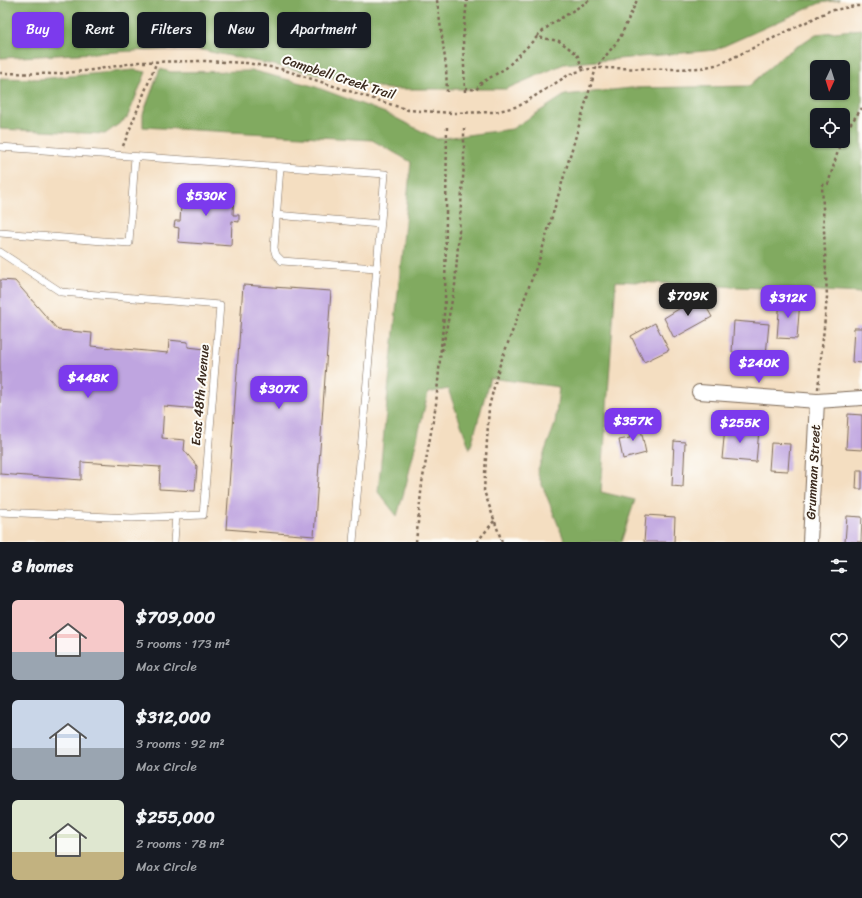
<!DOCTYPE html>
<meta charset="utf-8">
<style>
body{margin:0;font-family:Sriracha,sans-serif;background:#20242c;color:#f1f3f6;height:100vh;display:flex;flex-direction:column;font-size:15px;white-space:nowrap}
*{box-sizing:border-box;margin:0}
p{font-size:13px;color:#9ea1a6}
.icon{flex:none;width:22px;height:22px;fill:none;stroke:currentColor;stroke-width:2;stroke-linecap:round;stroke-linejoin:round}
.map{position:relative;height:542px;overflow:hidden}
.details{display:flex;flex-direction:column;background:#171b24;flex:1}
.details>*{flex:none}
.hud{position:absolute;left:12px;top:12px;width:400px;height:36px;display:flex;gap:8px}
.needle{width:26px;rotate:184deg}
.controls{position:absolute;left:810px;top:60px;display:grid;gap:8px}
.controls a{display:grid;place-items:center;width:40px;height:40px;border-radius:6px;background:#171b24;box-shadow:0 1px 3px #0004;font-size:20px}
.price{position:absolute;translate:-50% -34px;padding:0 9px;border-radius:8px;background:#7c3aed;color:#fff;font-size:13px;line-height:26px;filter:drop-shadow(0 1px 2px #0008)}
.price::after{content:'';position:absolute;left:50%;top:24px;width:12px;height:9px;margin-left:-6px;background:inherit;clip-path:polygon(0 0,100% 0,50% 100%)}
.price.active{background:#222;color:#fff}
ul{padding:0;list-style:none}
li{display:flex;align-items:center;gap:12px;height:100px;padding:0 12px}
li span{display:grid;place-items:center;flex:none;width:112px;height:80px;border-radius:6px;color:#555}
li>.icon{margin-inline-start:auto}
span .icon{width:48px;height:48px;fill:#fffc;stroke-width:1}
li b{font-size:17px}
h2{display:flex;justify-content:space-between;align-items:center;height:48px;padding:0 12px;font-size:17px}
.chip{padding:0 14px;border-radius:6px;background:#171b24;box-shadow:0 1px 3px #0004;font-size:14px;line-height:36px}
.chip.active{background:#7c3aed;color:#fff}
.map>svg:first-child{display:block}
.forest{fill:#81aa60;stroke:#5e6a3f;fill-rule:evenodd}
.building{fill:#bfa5e0}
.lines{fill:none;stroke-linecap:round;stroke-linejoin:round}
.lane-casing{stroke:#7c6957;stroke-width:8}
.street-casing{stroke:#7c6957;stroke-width:16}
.path{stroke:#7c6957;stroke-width:2.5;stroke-dasharray:3 3;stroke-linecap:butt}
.lane{stroke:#fff;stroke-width:7}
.street{stroke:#fff;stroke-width:14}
.labels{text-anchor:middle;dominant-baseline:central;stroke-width:4;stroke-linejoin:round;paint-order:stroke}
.street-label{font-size:13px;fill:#3b2a1e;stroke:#fdfcf7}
</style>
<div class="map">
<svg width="862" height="542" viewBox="0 0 862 542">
<rect width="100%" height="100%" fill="#fdfcf7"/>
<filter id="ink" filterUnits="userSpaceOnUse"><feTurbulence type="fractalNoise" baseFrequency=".025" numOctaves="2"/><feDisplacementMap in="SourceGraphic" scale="8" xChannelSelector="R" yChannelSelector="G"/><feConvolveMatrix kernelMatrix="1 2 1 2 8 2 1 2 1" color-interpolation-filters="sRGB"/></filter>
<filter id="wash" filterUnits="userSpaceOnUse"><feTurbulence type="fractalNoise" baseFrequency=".012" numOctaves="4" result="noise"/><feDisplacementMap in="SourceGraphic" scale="16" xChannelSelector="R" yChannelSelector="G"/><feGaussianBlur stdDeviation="0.9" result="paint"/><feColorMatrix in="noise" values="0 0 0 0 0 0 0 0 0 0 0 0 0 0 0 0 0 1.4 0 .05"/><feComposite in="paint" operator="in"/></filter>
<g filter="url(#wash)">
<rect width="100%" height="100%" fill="#f4dec1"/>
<g class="forest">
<path d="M0,0h840l-20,3 -105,47 -151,14 -58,25h-118l-196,-41 -192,10z"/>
<path d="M862,29v264l-246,-12 -15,211 34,8 -14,42h-56l-28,-70 18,-48 4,-37 -69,-9 -20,71 -22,-60 -20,4 -22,92 -9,31 -19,-24 33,-330 -39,-22 -229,-13v-13l17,-45 11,3 83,-1 59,15 75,28 49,25 75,-10 53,-34 66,-7 118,-2 32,-29 35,-23zM817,67h26v26h-26zM817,115h26v26h-26z"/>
<path d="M134,70l12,2 -19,46 -22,16 -105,-5v-51l39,1z"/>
</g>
<g id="blocks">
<g class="building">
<path d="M182,188l52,4 -1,23h6v7l-7,-1 -1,25 -53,-4 1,-14 -5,-1 1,-6h5z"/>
<path d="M0,280l15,1 43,49 34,3 -1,13 77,7 1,-13 19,2v5l17,2 -5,60 -36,-3 -2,32 23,2 -1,10 13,16 -2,25 -36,-2 1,-22 -79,-5v18l-81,-6z"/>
<path d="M243,285l88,6 -17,245 -88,-7z"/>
<path d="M700,296l12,21 -38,21 -10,-20z"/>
<path d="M780,298l20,2 -3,39 -20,-1z"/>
<path d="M734,321l35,3 -3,31 -34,-3z"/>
<path d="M655,323l14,27 -25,12 -13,-26z"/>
<path d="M854,328h8v35l-10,-1z"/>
<path d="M848,414l14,1v35l-16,-1z"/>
<path d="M639,420l7,33 -23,6 -4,-19 11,-2 -3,-15z"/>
<path d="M725,427l34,3 -3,32 -34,-3z"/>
<path d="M674,441l11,1 -2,45 -11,-1z"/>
<path d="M771,443l19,1 -2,27 -19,-1z"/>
<path d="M857,470h5v19h-6z"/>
<path d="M646,515l29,2 -1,25h-30z"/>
<path d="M847,516l15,1 -1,25h-16z"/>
</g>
</g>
</g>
<g filter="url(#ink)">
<use href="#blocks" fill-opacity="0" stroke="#7c6957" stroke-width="1"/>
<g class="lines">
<g class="lane-casing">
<g id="lane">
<path d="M0,147l385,27 -32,368"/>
<path d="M280,167l-6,81 2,7 6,6 94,7"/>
<path d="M276,215l104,9"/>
<path d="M0,233l129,10 6,-86"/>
<path d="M0,252l61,40 159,13 -17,210 -71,3 -132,-6"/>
<path d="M174,542l2,-27"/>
</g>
</g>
<g class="street-casing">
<g id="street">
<path d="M699,392l118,9 45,-3"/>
<path d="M810,542l7,-141"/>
</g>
</g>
<g class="path">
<path d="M437,0l9,66 1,26"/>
<path d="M537,36l13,-11 40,-25"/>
<path d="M0,73l56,1 37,-4 46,-8 65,-1 43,2 34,6 127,41 44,3 43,-1 24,-6 51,-32 13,-4 13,-2 81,1 24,-1 19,-4 109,-53 26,-5h7"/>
<path d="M465,88l11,2 5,-7 25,-15 31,-31 22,4 18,13 6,16"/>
<path d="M465,92l-2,-52 4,-40"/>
<path d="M843,134l19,-26"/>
<path d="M123,146l34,-85"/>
<path d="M442,351l13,-66 9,-120v-37"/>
<path d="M818,389l9,-92 -5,-112 6,-1 13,-43"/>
<path d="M416,542l6,-59 14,-79 9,-101 2,-177"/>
<path d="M477,542l17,-21"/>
<path d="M502,542l-18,-51 5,-84 10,-40 41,-110 56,-189 24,-30 17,-38"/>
</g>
<use href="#lane" class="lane"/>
<use href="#street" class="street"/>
</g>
</g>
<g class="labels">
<g class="street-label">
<text transform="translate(339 77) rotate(18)">Campbell Creek Trail</text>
<text transform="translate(200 395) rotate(-85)">East 48th Avenue</text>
<text transform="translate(813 472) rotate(-87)">Grumman Street</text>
</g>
</g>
</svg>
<div class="controls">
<a><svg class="needle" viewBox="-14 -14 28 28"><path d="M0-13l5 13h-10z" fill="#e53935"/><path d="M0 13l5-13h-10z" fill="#9ea1a6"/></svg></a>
<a><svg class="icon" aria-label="locate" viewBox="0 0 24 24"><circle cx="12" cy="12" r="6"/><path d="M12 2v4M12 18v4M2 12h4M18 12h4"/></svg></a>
</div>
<b class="price" style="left:206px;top:217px">$530K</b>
<b class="price active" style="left:688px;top:317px">$709K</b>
<b class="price" style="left:788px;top:319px">$312K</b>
<b class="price" style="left:759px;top:384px">$240K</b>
<b class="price" style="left:88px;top:399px">$448K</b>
<b class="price" style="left:279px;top:410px">$307K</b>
<b class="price" style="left:633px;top:442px">$357K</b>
<b class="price" style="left:740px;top:444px">$255K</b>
<div class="hud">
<a class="chip active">Buy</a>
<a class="chip">Rent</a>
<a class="chip">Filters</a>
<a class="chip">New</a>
<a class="chip">Apartment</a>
</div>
</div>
<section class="details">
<h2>8 homes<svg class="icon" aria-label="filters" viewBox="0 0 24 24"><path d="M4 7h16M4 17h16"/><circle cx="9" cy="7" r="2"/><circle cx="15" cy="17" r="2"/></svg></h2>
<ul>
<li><span style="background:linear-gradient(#f6c9c9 65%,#9aa5b1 0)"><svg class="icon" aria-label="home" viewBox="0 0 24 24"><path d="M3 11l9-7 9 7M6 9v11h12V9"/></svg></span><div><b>$709,000</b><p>5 rooms · 173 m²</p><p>Max Circle</p></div><svg class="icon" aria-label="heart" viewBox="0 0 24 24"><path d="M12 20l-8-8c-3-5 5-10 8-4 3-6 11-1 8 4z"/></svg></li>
<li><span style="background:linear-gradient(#c9d6e8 60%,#9aa5b1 0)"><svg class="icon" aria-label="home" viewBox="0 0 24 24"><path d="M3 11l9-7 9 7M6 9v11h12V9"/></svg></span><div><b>$312,000</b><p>3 rooms · 92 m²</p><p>Max Circle</p></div><svg class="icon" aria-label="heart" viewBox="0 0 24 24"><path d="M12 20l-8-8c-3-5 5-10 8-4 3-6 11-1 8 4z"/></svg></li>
<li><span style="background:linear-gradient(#dfe7d0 65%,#c2b280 0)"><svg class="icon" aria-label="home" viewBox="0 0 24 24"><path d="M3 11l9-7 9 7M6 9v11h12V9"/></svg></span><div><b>$255,000</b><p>2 rooms · 78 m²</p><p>Max Circle</p></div><svg class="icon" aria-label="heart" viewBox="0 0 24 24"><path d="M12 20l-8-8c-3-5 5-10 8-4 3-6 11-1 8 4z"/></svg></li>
</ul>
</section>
